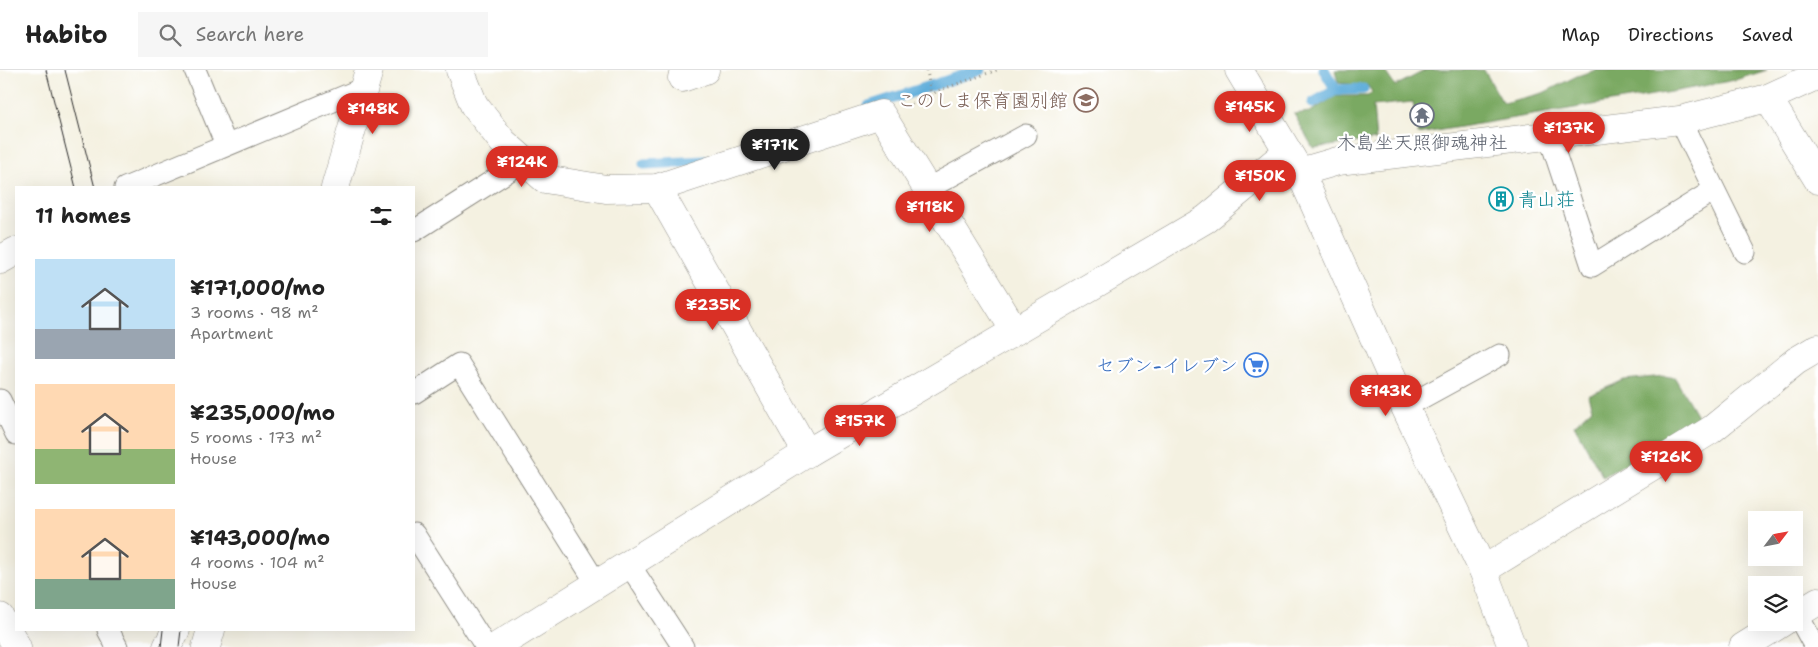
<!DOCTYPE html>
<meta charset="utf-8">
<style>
body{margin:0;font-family:"Shantell Sans","Klee One",sans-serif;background:#f6f6f6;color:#222;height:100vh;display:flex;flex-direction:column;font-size:19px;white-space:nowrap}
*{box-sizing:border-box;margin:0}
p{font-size:16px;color:#767676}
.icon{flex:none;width:28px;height:28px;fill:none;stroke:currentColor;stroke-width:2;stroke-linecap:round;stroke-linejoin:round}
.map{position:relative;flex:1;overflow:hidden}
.sheet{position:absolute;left:15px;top:116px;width:400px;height:445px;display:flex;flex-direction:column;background:#fff;border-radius:0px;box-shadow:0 5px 20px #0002}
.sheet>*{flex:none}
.needle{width:32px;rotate:58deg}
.tools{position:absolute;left:1748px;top:441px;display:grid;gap:10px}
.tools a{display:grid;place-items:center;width:55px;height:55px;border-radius:0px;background:#fff;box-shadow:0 5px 20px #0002;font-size:25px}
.price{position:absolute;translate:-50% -42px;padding:0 11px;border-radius:18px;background:#d93025;color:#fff;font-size:16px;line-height:32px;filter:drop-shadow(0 1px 2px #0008)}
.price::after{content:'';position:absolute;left:50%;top:30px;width:15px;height:11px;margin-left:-8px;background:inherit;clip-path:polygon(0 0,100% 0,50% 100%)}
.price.active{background:#222;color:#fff}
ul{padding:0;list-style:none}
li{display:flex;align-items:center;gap:15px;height:125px;padding:0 20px}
li span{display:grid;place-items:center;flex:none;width:140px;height:100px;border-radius:0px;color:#555}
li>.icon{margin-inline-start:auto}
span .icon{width:60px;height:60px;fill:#fffc;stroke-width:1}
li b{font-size:21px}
h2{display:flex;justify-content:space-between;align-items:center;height:60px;padding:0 20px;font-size:21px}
header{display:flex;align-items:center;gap:30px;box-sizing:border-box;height:70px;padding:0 25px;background:#fff;border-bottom:1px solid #e0e0e0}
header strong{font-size:24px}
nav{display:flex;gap:28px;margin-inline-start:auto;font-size:18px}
.search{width:350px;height:45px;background:#f6f6f6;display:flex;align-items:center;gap:12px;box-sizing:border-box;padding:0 18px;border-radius:0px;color:#767676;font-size:19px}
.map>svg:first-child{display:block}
.forest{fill:#7aa962;stroke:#526a46}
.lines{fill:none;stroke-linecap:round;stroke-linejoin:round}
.stream{stroke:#62afdb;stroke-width:11}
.lane-casing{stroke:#908e86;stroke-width:23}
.street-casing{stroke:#908e86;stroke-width:29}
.secondary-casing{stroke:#908e86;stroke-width:29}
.path{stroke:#908e86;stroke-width:3;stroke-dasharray:1 4;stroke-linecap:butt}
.lane{stroke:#fff;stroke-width:21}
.street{stroke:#fff;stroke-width:28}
.secondary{stroke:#fff;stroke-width:28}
.tram{stroke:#2b2b2b;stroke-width:1}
.labels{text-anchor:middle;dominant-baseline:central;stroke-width:4.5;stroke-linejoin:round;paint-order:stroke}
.education-label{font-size:19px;fill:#785e54;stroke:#fff;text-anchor:end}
.worship-label{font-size:19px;fill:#5b616d;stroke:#fff}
.culture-label{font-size:19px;fill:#0d838f;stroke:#fff;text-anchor:start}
.shop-label{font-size:19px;fill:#366cbe;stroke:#fff;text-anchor:end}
</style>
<header>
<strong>Habito</strong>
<div class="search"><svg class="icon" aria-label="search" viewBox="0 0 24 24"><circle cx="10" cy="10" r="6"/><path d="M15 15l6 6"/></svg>Search here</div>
<nav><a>Map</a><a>Directions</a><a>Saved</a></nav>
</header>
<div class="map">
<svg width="1818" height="577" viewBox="0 0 1818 577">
<rect width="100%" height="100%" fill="#fff"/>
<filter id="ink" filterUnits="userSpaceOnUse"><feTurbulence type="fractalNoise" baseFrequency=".02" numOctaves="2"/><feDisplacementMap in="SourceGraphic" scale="10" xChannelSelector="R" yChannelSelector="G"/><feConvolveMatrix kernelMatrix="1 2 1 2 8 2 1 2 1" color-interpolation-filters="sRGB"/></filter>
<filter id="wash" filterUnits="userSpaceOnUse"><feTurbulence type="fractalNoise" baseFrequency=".0096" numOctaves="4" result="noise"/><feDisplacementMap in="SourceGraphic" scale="20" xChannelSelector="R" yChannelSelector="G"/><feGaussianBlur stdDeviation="1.12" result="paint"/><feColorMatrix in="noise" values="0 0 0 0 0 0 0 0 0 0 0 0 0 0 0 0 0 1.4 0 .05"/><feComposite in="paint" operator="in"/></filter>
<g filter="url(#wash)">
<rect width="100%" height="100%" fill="#f4f1e1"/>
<g class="forest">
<path d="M1335,0h49l11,16 31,-16h58l19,33 40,-10 34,-17 19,-6h171l-32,10 -58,11 -259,43 -5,-32 -40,4 3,34 -63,8 -19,-34 16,-2 25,-16h33l4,-4 -4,-6 -30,-3z"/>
<path d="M1665,306l10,2 24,41 -96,58 -29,-52 18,-16 -4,-13 36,-16z"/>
</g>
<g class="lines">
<g class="stream">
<path d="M1324,0l12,20 27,-1"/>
<path d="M1313,33l23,-13"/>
<path d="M869,36l111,-36"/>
<path d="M644,94l61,-3"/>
</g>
</g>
</g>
<g filter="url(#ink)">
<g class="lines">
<g class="lane-casing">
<g id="lane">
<path d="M195,0l31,75"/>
<path d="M1680,50l65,132"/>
<path d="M1549,65l43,131 122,-76"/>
<path d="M125,118l239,-100"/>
<path d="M927,119l99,-54"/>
<path d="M414,161l110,-70"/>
<path d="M414,323l45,-29 138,220"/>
<path d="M0,330l16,34"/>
<path d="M1405,337l95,-52"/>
<path d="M414,464l72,113"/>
<path d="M629,494l54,83"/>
<path d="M1797,544l18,33"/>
<path d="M108,560l9,17"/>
</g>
</g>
<g class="street-casing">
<g id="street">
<path d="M460,0l14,35 29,37 42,37 61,10 51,-1 224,-74 134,217"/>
<path d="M1239,0l61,102 105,235 78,163 29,77"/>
<path d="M682,8l23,-8"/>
<path d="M1768,28l50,82"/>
<path d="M1300,102l38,-11 342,-41 88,-22 50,-23"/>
<path d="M657,118l150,265"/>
<path d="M0,190l16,-9"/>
<path d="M1483,500l228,-140 85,-69 22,-13"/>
<path d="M1794,546l24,-15"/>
<path d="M0,547l17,30"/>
<path d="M496,577l311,-194 399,-234 81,-67"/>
<path d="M1743,577l40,-25"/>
</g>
</g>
<g class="secondary-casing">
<g id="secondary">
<path d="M335,118l34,-118"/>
<path d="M167,577l9,-17"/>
<path d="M206,577l5,-17"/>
</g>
</g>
<g class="path">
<path d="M927,0l4,26"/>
<path d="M912,33l19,-7 6,-5 60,-21"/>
</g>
<use href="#lane" class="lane"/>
<use href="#street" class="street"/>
<use href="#secondary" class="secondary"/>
<g class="tram">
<path d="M46,0l30,118"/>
<path d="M65,0l30,118"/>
<path d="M161,577l2,-17"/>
<path d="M179,577l2,-17"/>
</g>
</g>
</g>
<defs>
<g id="school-ring" transform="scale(1.25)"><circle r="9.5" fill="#fff" stroke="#8d6e63" stroke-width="1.5"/><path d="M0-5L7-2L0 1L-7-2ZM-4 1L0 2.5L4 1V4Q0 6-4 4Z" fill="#8d6e63"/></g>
<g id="temple-ring" transform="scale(1.25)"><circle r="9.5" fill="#fff" stroke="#6b7280" stroke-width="1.5"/><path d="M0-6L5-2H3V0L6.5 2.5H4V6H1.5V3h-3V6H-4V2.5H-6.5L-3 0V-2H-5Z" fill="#6b7280"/></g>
<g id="building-ring" transform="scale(1.25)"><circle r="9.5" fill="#fff" stroke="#0f9aa8" stroke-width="1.5"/><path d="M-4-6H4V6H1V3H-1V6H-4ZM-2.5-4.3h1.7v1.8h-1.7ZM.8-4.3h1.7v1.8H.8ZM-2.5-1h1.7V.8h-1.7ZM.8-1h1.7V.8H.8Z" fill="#0f9aa8"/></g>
<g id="supermarket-ring" transform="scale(1.25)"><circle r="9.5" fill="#fff" stroke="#3f7fe0" stroke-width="1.5"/><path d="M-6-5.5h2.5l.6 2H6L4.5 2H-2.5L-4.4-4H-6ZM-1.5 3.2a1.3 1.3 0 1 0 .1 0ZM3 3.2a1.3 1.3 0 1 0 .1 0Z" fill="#3f7fe0"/></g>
</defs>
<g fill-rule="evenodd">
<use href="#school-ring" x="1086" y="30"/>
<use href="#temple-ring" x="1422" y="45"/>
<use href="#building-ring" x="1501" y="129"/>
<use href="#supermarket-ring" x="1256" y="295"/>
</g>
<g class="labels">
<g class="education-label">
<text x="1068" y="30">このしま保育園別館</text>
</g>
<g class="worship-label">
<text x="1422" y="72">木島坐天照御魂神社</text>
</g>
<g class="culture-label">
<text x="1518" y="129">青山荘</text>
</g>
<g class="shop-label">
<text x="1238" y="295">セブン-イレブン</text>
</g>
</g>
</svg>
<div class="tools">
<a><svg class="needle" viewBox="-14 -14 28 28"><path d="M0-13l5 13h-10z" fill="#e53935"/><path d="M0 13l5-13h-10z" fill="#767676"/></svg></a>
<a><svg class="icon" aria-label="layers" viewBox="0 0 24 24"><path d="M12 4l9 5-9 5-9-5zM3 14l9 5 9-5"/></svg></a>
</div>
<b class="price" style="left:1250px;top:63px">¥145K</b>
<b class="price" style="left:373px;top:65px">¥148K</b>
<b class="price" style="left:1569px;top:84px">¥137K</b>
<b class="price active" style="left:775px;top:101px">¥171K</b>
<b class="price" style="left:522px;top:118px">¥124K</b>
<b class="price" style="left:1260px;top:132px">¥150K</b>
<b class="price" style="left:930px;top:163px">¥118K</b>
<b class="price" style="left:713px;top:261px">¥235K</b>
<b class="price" style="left:1386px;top:347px">¥143K</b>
<b class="price" style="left:860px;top:377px">¥157K</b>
<b class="price" style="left:1666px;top:413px">¥126K</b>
<section class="sheet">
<h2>11 homes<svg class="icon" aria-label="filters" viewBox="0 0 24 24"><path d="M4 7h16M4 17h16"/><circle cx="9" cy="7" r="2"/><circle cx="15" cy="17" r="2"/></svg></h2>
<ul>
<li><span style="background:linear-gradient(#bfe0f5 70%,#9aa5b1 0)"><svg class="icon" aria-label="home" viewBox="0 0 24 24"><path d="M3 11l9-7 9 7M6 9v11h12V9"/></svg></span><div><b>¥171,000/mo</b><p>3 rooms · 98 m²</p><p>Apartment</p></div></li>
<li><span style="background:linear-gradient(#ffd9b3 65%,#8fb573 0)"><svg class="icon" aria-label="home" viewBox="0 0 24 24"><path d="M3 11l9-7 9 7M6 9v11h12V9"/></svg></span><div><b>¥235,000/mo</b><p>5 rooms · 173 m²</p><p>House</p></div></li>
<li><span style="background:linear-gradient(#ffd9b3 70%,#7fa58c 0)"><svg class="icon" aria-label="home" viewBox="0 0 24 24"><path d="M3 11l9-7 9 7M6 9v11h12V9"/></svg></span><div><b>¥143,000/mo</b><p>4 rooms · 104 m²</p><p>House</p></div></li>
</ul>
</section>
</div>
